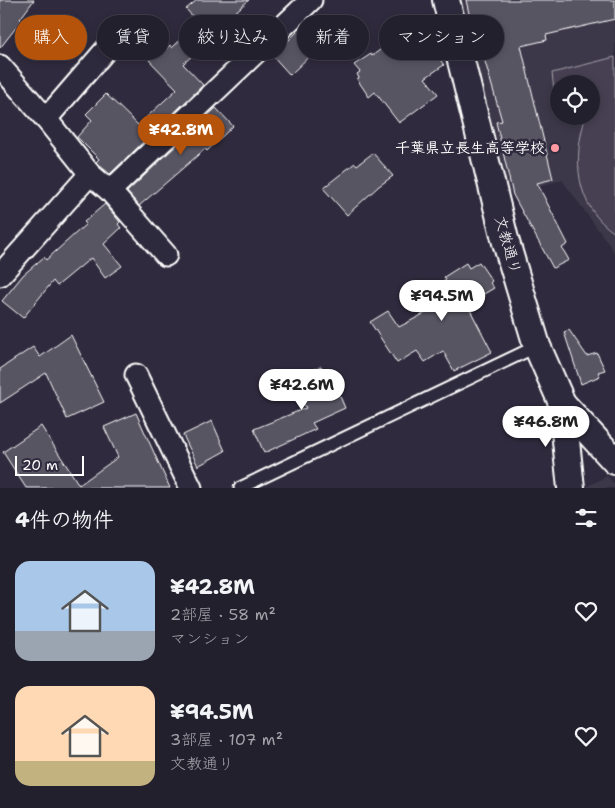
<!DOCTYPE html>
<html lang="ja">
<meta charset="utf-8">
<style>
body{margin:0;font-family:"Shantell Sans","Klee One",sans-serif;background:#2f2d3a;color:#f1f3f6;height:100vh;display:flex;flex-direction:column;font-size:19px;white-space:nowrap}
*{box-sizing:border-box;margin:0}
p{font-size:16px;color:#a3a3aa}
.icon{flex:none;width:28px;height:28px;fill:none;stroke:currentColor;stroke-width:2;stroke-linecap:round;stroke-linejoin:round}
.map{position:relative;height:488px;overflow:hidden}
.drawer{display:flex;flex-direction:column;background:#23202e;flex:1}
.drawer>*{flex:none}
.top-card{position:absolute;left:15px;top:15px;width:585px;height:45px;display:flex;gap:10px}
.buttons{position:absolute;left:550px;top:75px;display:grid;gap:10px}
.buttons a{display:grid;place-items:center;width:50px;height:50px;border-radius:50%;background:#23202e;box-shadow:0 2px 8px #0003,0 0 0 1px #403e4a;font-size:25px}
.scale{position:absolute;left:15px;bottom:12px;width:69px;box-sizing:border-box;padding-left:5px;border:2px solid #fff;border-top:0;font-size:14px;line-height:18px;white-space:nowrap;color:#fff;-webkit-text-stroke:4px #2f2a3d;paint-order:stroke}
.price{position:absolute;translate:-50% -42px;padding:0 11px;border-radius:18px;background:#fff;color:#222;font-size:16px;line-height:32px;filter:drop-shadow(0 1px 2px #0008)}
.price::after{content:'';position:absolute;left:50%;top:30px;width:15px;height:11px;margin-left:-8px;background:inherit;clip-path:polygon(0 0,100% 0,50% 100%)}
.price.selected{background:#b45309;color:#fff}
ul{padding:0;list-style:none}
li{display:flex;align-items:center;gap:15px;height:125px;padding:0 15px}
li span{display:grid;place-items:center;flex:none;width:140px;height:100px;border-radius:15px;color:#555}
li>.icon{margin-inline-start:auto}
span .icon{width:60px;height:60px;fill:#fffc;stroke-width:1}
li b{font-size:21px}
h2{display:flex;justify-content:space-between;align-items:center;height:60px;padding:0 15px;font-size:21px}
.tag{padding:0 18px;border-radius:22px;background:#23202e;box-shadow:0 2px 8px #0003,0 0 0 1px #403e4a;font-size:18px;line-height:45px}
.tag.selected{background:#b45309;color:#fff}
.map>svg:first-child{display:block}
.built{fill:#3c3749;fill-rule:evenodd}
.green{fill:#464152;stroke:#a2a0a8}
.building{fill:#595564;stroke:#fff}
.lines{fill:none;stroke-linecap:round;stroke-linejoin:round}
.service-casing{stroke:#fff;stroke-width:15}
.minor-casing{stroke:#fff;stroke-width:25}
.tertiary-casing{stroke:#fff;stroke-width:30}
.service{stroke:#2f2a3d;stroke-width:11}
.minor{stroke:#2f2a3d;stroke-width:21}
.tertiary{stroke:#2f2a3d;stroke-width:26}
.poi-dot{fill:#ff9aa2;stroke:#2f2a3d;stroke-width:2}
.labels{text-anchor:middle;dominant-baseline:central;stroke-width:5;stroke-linejoin:round;paint-order:stroke}
.poi-label{font-size:15px;font-weight:bold;fill:#fff;stroke:#2f2a3d;text-anchor:end}
.street-label{font-size:15px;fill:#fff;stroke:#2f2a3d}
</style>
<div class="map">
<svg width="615" height="488" viewBox="0 0 615 488">
<rect width="100%" height="100%" fill="#2f2a3d"/>
<filter id="ink" filterUnits="userSpaceOnUse"><feTurbulence type="fractalNoise" baseFrequency=".02" numOctaves="2"/><feDisplacementMap in="SourceGraphic" scale="10" xChannelSelector="R" yChannelSelector="G"/><feConvolveMatrix kernelMatrix="1 2 1 2 8 2 1 2 1" color-interpolation-filters="sRGB"/></filter>
<g filter="url(#ink)">
<g class="built">
<path d="M457,0h158v256l-2,-6 -51,-70 -55,14zM559,84h32v32h-32z"/>
<path d="M607,476l8,9v3h-31z"/>
</g>
<path class="green" d="M615,57v176c-40,-26 -43,-75 -29,-117h5v-32h-32v32h1l-3,1 -5,-44z"/>
<g class="building">
<path d="M0,0h34l-14,19 2,1 -22,28z"/>
<path d="M197,0h52l-40,35 -23,-26z"/>
<path d="M466,0h149v19l-69,16 1,5 -26,6 32,133 -16,4 31,61 -6,4 7,12 -16,8 -40,-73 -17,-73 6,-1 -22,-77 -4,1z"/>
<path d="M198,23l14,15 -29,26 20,21 -93,89 -11,-9 -3,-3 3,-3 -22,-22 15,-17 -6,-6 20,-20 32,31 39,-36 -28,-29 15,-13 2,2 4,-4 2,3z"/>
<path d="M305,24l17,20 -32,31 -17,-19z"/>
<path d="M393,40l13,19 23,-15 15,21 -19,13 13,16 -39,29 -24,-31 -6,5 -12,-18 2,-1 -2,-4 3,-2 -6,-7 17,-11 1,2z"/>
<path d="M216,108l17,18 -26,25 -2,-2 -66,57 -12,-14z"/>
<path d="M373,153l20,23 -14,10 -32,29 -24,-27 32,-25 2,2z"/>
<path d="M105,204l15,18 -2,2 3,4 -17,16 18,22 -17,12 -14,-20 -34,28 -4,-5 -30,37 -21,-17 21,-26 21,-18 2,3 40,-36 -2,-2z"/>
<path d="M479,262l13,19 -2,2 4,5 -27,16 25,48 -38,19 -11,-20 -18,11 -8,-11 -20,12 -27,-41 18,-11 11,16 32,-17 -8,-14 23,-16 -2,-3 22,-14 3,5z"/>
<path d="M569,330l18,26 10,-3 8,17 -7,2 2,4 -19,8 -17,-52z"/>
<path d="M71,335l33,67 -37,17 -21,-46 -46,30v-34l33,-22 7,10z"/>
<path d="M321,366l14,29 4,-1 6,14 -33,15 4,6 -52,24 -10,-24 52,-21 -14,-28z"/>
<path d="M136,413l34,75h-144l-23,-36 38,-26 38,59 39,-28 -14,-30z"/>
<path d="M212,421l13,30 -27,15 -15,-31z"/>
</g>
<g class="lines">
<g class="service-casing">
<path id="service" d="M240,488l297,-142"/>
</g>
<g class="minor-casing">
<g id="minor">
<path d="M0,66l46,53 44,55 20,17 56,64"/>
<path d="M46,119l76,-88"/>
<path d="M110,191l201,-191"/>
<path d="M0,275l90,-101"/>
<path d="M136,375l55,113"/>
</g>
</g>
<g class="tertiary-casing">
<g id="tertiary">
<path d="M446,0l59,239 32,107 25,57 9,85"/>
<path d="M562,403l53,58"/>
</g>
</g>
<use href="#service" class="service"/>
<use href="#minor" class="minor"/>
<use href="#tertiary" class="tertiary"/>
</g>
</g>
<circle class="poi-dot" cx="555" cy="148" r="5"/>
<g class="labels">
<g class="poi-label">
<text x="545" y="148">千葉県立長生高等学校</text>
</g>
<g class="street-label">
<text transform="translate(508 245) rotate(74)">文教通り</text>
</g>
</g>
</svg>
<div class="buttons">
<a><svg class="icon" aria-label="locate" viewBox="0 0 24 24"><circle cx="12" cy="12" r="6"/><path d="M12 2v4M12 18v4M2 12h4M18 12h4"/></svg></a>
</div>
<div class="scale">20 m</div>
<b class="price selected" style="left:181px;top:156px">¥42.8M</b>
<b class="price" style="left:442px;top:322px">¥94.5M</b>
<b class="price" style="left:302px;top:411px">¥42.6M</b>
<b class="price" style="left:546px;top:448px">¥46.8M</b>
<div class="top-card">
<a class="tag selected">購入</a>
<a class="tag">賃貸</a>
<a class="tag">絞り込み</a>
<a class="tag">新着</a>
<a class="tag">マンション</a>
</div>
</div>
<section class="drawer">
<h2>4件の物件<svg class="icon" aria-label="filters" viewBox="0 0 24 24"><path d="M4 7h16M4 17h16"/><circle cx="9" cy="7" r="2"/><circle cx="15" cy="17" r="2"/></svg></h2>
<ul>
<li><span style="background:linear-gradient(#a9c7e8 70%,#9aa5b1 0)"><svg class="icon" aria-label="home" viewBox="0 0 24 24"><path d="M3 11l9-7 9 7M6 9v11h12V9"/></svg></span><div><b>¥42.8M</b><p>2部屋 · 58 m²</p><p>マンション</p></div><svg class="icon" aria-label="heart" viewBox="0 0 24 24"><path d="M12 20l-8-8c-3-5 5-10 8-4 3-6 11-1 8 4z"/></svg></li>
<li><span style="background:linear-gradient(#ffd9b3 75%,#c2b280 0)"><svg class="icon" aria-label="home" viewBox="0 0 24 24"><path d="M3 11l9-7 9 7M6 9v11h12V9"/></svg></span><div><b>¥94.5M</b><p>3部屋 · 107 m²</p><p>文教通り</p></div><svg class="icon" aria-label="heart" viewBox="0 0 24 24"><path d="M12 20l-8-8c-3-5 5-10 8-4 3-6 11-1 8 4z"/></svg></li>
</ul>
</section>
